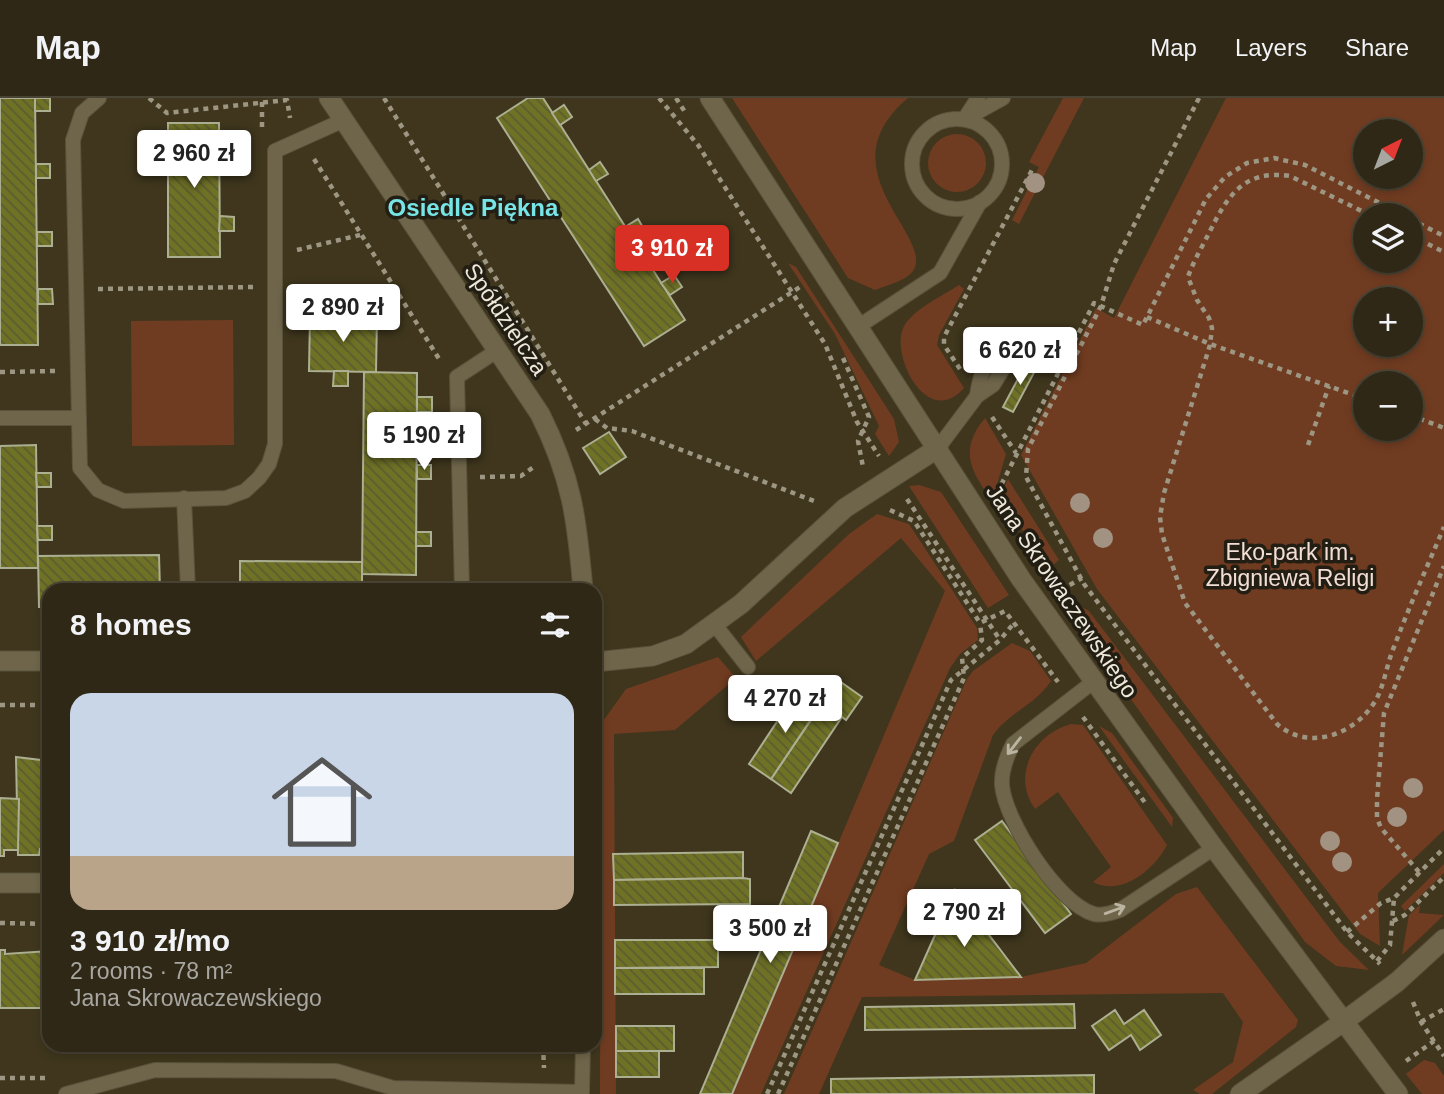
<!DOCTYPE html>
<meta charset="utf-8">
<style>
body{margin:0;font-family:Helvetica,sans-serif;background:#3b3423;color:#f1f3f6;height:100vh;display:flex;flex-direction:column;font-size:26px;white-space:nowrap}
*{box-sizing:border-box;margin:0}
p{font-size:23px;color:#a7a6a1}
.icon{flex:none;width:38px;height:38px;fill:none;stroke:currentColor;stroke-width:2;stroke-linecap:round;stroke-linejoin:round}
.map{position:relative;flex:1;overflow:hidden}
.drawer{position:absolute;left:42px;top:485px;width:560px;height:469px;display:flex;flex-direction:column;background:#2f2816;border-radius:21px;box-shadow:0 4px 10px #0003,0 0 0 2px #4a4435}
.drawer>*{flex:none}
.needle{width:46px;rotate:42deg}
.fabs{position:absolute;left:1353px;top:21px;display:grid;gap:14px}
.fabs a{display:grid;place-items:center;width:70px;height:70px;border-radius:50%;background:#2f2816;box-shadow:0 4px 10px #0003,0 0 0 2px #4a4435;font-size:35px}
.price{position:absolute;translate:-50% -60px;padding:0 16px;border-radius:7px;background:#fff;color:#222;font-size:23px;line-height:46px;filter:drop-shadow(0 2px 4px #0008)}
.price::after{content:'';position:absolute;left:50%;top:42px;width:21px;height:16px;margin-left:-10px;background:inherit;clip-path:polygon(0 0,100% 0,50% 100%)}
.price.selected{background:#d93025;color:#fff}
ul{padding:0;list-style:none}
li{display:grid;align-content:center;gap:14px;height:371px;padding:0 28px}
li span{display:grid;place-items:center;height:217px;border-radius:21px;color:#555}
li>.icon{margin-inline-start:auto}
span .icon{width:126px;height:126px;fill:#fffc;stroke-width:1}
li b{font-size:30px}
h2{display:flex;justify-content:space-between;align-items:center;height:84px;padding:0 28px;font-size:30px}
header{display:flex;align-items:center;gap:42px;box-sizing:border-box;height:98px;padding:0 35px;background:#2f2816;border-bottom:2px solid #4a4435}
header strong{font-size:33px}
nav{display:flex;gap:38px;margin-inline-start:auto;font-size:24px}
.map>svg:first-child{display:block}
.green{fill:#703c21;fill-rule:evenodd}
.building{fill:url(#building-back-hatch);stroke:#acaf91;stroke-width:2}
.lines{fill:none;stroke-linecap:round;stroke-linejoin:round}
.service-casing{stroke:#5a523c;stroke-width:16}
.minor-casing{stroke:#5a523c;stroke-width:21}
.tertiary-casing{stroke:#5a523c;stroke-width:21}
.path{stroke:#9d9682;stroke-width:4.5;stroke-dasharray:5 5;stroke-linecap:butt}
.service{stroke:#6f654a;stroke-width:14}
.minor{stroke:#6f654a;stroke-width:19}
.tertiary{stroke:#6f654a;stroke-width:19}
.tree{fill:#a29282}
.oneway{stroke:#bbb4a0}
.labels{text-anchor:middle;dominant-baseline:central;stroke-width:7;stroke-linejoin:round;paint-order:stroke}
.street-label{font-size:23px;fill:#ede8d9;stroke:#221e13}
.park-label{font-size:23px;fill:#f3ded5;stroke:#221e13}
.neighbourhood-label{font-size:24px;font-weight:bold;fill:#77e4e6;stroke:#221e13}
</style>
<header>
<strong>Map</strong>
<nav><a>Map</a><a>Layers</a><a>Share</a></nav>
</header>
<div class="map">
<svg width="1444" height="996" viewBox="0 0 1444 996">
<defs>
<pattern id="building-back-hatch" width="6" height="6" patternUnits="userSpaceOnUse" patternTransform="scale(1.75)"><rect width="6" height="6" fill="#6f7224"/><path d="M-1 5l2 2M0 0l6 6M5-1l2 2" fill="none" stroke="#5b5c32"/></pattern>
</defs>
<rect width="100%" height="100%" fill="#3f361d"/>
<g class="green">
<path d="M732,0h176c-86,72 28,139 5,173 -7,10 -28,15 -38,19l-27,-12z"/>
<path d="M1063,0h21l-65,126 -7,-4 27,-53 -10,-5z"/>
<path d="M1226,0h218v732l-66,63 2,53 -20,-12 -263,-345 -76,-134 75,-147 18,10zM1365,33h45v46h-45zM1365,117h45v46h-45zM1365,201h45v46h-45zM1365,285h45v46h-45z"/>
<circle cx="957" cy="65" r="29"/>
<path d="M788,165l8,4 98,152 5,23 -10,14 -14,-22 4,-8 -44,-92z"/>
<path d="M959,187l5,4 -25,46 -2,10 27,43c-38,44 -78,-40 -58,-65 12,-16 36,-27 53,-38z"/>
<path d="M233,222l1,125 -102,1 -1,-125z"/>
<path d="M985,320l21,36 -11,37 -6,5c-20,-27 -29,-48 -4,-78z"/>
<path d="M1008,381l51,81 -11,9 -48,-73z"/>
<path d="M919,387l22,7 68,103 -21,13 -79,-122z"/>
<path d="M877,416l32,10 68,104 1,12 -18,14 -10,14 -189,426h-29l213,-503 -44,-53 -145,123 -15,-24 108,-103z"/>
<path d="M1071,503l18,10 251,331 29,28 -33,-4 -31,-24 -241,-336z"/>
<path d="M1012,545l18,8 21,30c-15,23 -42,32 -58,54l-39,106 -25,13 -50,111 36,15 106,-3 65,-14 90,-69 21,-7 101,133 -2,7 -84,67h-12l-7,-4 40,-28 10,-40 -20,-29 -361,4 -43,97h-35l183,-415 6,-8z"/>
<path d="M718,559l18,21 -61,52 -61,4 2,360h-16l1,-370 25,-35z"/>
<path d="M1071,626l12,1 84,120c-13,25 -46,52 -74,37l18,-15 -53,-75 -23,17c-24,-34 -1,-75 36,-85z"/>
<path d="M1099,628l13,7 61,85 -1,9z"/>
<path d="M1444,766v9l-39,38 -4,-5z"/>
<path d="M1420,807l-1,8 25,2 -42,40 7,-40z"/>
<path d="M1424,962l11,3 9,13v18h-22l-16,-20z"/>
</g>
<g class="building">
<path d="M0,0h35l3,247h-38z"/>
<rect x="35" y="0" width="15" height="13"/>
<path d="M528,0h15l142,222 -41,26 -147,-228z"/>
<path d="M564,7l8,12 -12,8 -8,-12z"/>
<path d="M168,25h51l1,134h-52z"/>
<rect x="219" y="51" width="15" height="14"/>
<path d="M600,64l8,12 -12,7 -7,-11z"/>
<rect x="36" y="66" width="14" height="14"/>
<path d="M220,118l14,1v14h-15z"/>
<path d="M638,121l7,12 -12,8 -8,-12z"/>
<rect x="37" y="134" width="15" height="14"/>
<path d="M674,177l8,12 -12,8 -9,-12z"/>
<path d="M38,191h14l1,15h-15z"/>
<path d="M310,218l67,1 -1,55 -67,-1z"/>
<path d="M1027,264l10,5 -24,45 -10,-5z"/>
<path d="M334,273h14v15h-15z"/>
<path d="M364,274l53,1 -1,202 -54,-1z"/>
<rect x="417" y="299" width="15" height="15"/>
<path d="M609,334l17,25 -26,17 -17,-26z"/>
<path d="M36,347l2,123h-38v-122z"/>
<rect x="417" y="367" width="14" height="14"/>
<path d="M36,375h15v14h-14z"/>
<path d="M37,428h15v14h-14z"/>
<rect x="416" y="434" width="15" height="14"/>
<path d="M159,457l1,35h-111v17h-10l-1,-51z"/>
<path d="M240,463l122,1v28h-122z"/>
<path d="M838,582l24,17 -16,23 -4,-3 -51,76 -20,-14z"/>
<path d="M798,592l22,16 -49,73 -22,-15z"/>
<path d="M16,659l33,4v89l-9,-1 -1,6h-21z"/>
<path d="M0,700l19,1 -1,51h-14v6h-4z"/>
<path d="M1002,723l69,93 -26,19 -70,-93z"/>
<path d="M811,733l27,12 -106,251h-32z"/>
<path d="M743,754v26l-129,2 -1,-26z"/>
<path d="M743,780l7,1v25l-136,1v-25z"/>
<path d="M955,792l66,87 -106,3z"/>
<path d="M615,842h103v27l-103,1z"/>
<path d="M0,852h5v4l44,-3v57h-49z"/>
<rect x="615" y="870" width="89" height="26"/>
<path d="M1074,906l1,24 -210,2v-23z"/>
<path d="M1115,912l9,14 20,-14 17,25 -21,15 -9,-15 -22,15 -17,-24z"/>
<rect x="616" y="928" width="58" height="25"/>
<path d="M393,947h95v4h-24v-3l-71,2z"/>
<rect x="616" y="953" width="43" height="26"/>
<path d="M1094,977v19h-263v-15z"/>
</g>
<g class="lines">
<g class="service-casing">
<g id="service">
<path d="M99,0l-17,15 -9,27 7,328 18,22 26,11 102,-3 19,-7 14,-13 10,-14 6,-20v-293l69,-31"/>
<path d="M965,20l13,-20"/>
<path d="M965,21l38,-21"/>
<circle cx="957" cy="66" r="45"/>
<path d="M859,228l81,-53 40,-71"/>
<path d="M977,298c3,-25 10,-37 29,-52"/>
<path d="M0,320h79"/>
<path d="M938,350l39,-52 16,-11 11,-18 2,-23"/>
<path d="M184,400l4,92"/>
<path d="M462,492l-5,-213 41,-27"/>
<path d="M715,527l33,42"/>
<path d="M1093,584l-80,62c-6,12 -12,26 -11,41 3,36 56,119 92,129 8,2 18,-1 26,-4l94,-62"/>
<path d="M66,996l89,-24 181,1 57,17 189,4 1,-47"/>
</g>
</g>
<g class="minor-casing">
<g id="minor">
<path d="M329,0l211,316c32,64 37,105 43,176"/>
<path d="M0,563h49"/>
<path d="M595,564l58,-6 33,-12 55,-40 104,-96 93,-60"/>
<path d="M0,785h49"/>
<path d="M1240,996l103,-72"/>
</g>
</g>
<g class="tertiary-casing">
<g id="tertiary">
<path d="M710,0l311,481 193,269 184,246"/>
<path d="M1343,924l54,-40 47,-43"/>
</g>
</g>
<g class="path">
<path d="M149,0l18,15 120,-13 3,18"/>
<path d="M384,0l202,326"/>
<path d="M659,0l39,47 127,199 32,78 22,34"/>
<path d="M676,0l9,14"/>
<path d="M1199,0l-85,166 -13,42 -73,143 -2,28 58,107 263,348 33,32"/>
<path d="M262,4v29"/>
<path d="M314,61l127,203"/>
<path d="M1370,117l-80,-39c-47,-7 -63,21 -81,57 -7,14 -16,29 -21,44l9,23 12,18 3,10 -2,17 -46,148 -4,24 2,17 23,69 92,121c33,29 81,9 100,-26 8,-16 10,-35 17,-51 15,-40 33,-80 50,-120"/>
<path d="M1410,121l34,17"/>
<path d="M1410,137l34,17"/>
<path d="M297,152l63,-15"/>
<path d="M98,191l155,-2"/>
<path d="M1147,219l63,27 155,55"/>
<path d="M843,260l26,59 -11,24 5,26"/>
<path d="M960,271l-16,-24v-8l88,-167"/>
<path d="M0,274l56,-1"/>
<path d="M1410,317l34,13"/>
<path d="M992,319l24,36"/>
<path d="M595,321l12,9 25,3 182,70"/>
<path d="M576,332l224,-143"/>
<path d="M1308,347l21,-59"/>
<path d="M480,379l41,-1 14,-10"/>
<path d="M997,395l97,-190 49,22 63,-126 19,-22 22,-14 27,-5 31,7 98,50"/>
<path d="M907,401l93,141"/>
<path d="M890,412l24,11 66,102 25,-12 53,71"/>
<path d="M1061,492l21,-12"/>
<path d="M0,607h49"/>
<path d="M1083,619l63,87"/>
<path d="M1419,774l-38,-44 -4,-10v-19l7,-86 60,-147"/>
<path d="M1393,823l12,-6 39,-38"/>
<path d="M0,825l49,1"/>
<path d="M1347,834l34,-29 13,-5 50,-50"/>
<path d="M1377,863l13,-16 4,-47"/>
<path d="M1413,904l8,20 23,34"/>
<path d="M1421,924l23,-13"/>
<path d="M543,947l1,23"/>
<path d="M1406,963l28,-20"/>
<path d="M0,980h48"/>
<path d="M767,996l184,-414 49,-40 14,-17"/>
<path d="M778,996l186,-416 -2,-20 20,-18 -2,-17"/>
</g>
<use href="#service" class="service"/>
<use href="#minor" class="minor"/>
<use href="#tertiary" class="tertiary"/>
</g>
<g class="tree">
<circle cx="1035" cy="85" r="10"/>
<circle cx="1080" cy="405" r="10"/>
<circle cx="1103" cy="440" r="10"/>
<circle cx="1413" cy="690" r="10"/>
<circle cx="1397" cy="719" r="10"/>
<circle cx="1330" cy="743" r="10"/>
<circle cx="1342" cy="764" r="10"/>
</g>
<defs><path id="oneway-shaft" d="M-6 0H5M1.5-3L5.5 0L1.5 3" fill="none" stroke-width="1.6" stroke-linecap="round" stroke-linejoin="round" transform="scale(1.75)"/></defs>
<g class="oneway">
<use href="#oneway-shaft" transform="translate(1014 648) rotate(128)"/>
<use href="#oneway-shaft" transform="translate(1115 812) rotate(-20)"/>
</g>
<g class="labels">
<g class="street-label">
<text transform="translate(506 221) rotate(56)">Spółdzielcza</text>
<text transform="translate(1062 493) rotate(56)">Jana Skrowaczewskiego</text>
</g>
<g class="park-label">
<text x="1290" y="454">Eko-park im.<tspan x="1290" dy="26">Zbigniewa Religi</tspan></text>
</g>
<g class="neighbourhood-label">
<text x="473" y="109">Osiedle Piękna</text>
</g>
</g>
</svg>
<div class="fabs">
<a><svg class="needle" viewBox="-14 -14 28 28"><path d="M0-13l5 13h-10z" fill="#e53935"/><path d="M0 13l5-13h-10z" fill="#a7a6a1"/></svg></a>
<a><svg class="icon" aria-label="layers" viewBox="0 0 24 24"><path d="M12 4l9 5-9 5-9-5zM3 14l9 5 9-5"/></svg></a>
<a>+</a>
<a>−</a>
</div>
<b class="price" style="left:194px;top:92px">2 960 zł</b>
<b class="price selected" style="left:672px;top:187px">3 910 zł</b>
<b class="price" style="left:343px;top:246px">2 890 zł</b>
<b class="price" style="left:1020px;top:289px">6 620 zł</b>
<b class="price" style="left:424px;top:374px">5 190 zł</b>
<b class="price" style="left:785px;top:637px">4 270 zł</b>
<b class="price" style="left:964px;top:851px">2 790 zł</b>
<b class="price" style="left:770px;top:867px">3 500 zł</b>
<section class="drawer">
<h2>8 homes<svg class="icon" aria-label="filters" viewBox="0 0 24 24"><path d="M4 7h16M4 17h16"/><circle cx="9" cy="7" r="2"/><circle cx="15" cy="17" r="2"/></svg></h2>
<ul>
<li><span style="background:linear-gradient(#c9d6e8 75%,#b9a48a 0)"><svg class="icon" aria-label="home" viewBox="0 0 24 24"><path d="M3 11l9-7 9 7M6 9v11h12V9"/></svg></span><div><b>3 910 zł/mo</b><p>2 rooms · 78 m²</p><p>Jana Skrowaczewskiego</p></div></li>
</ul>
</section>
</div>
